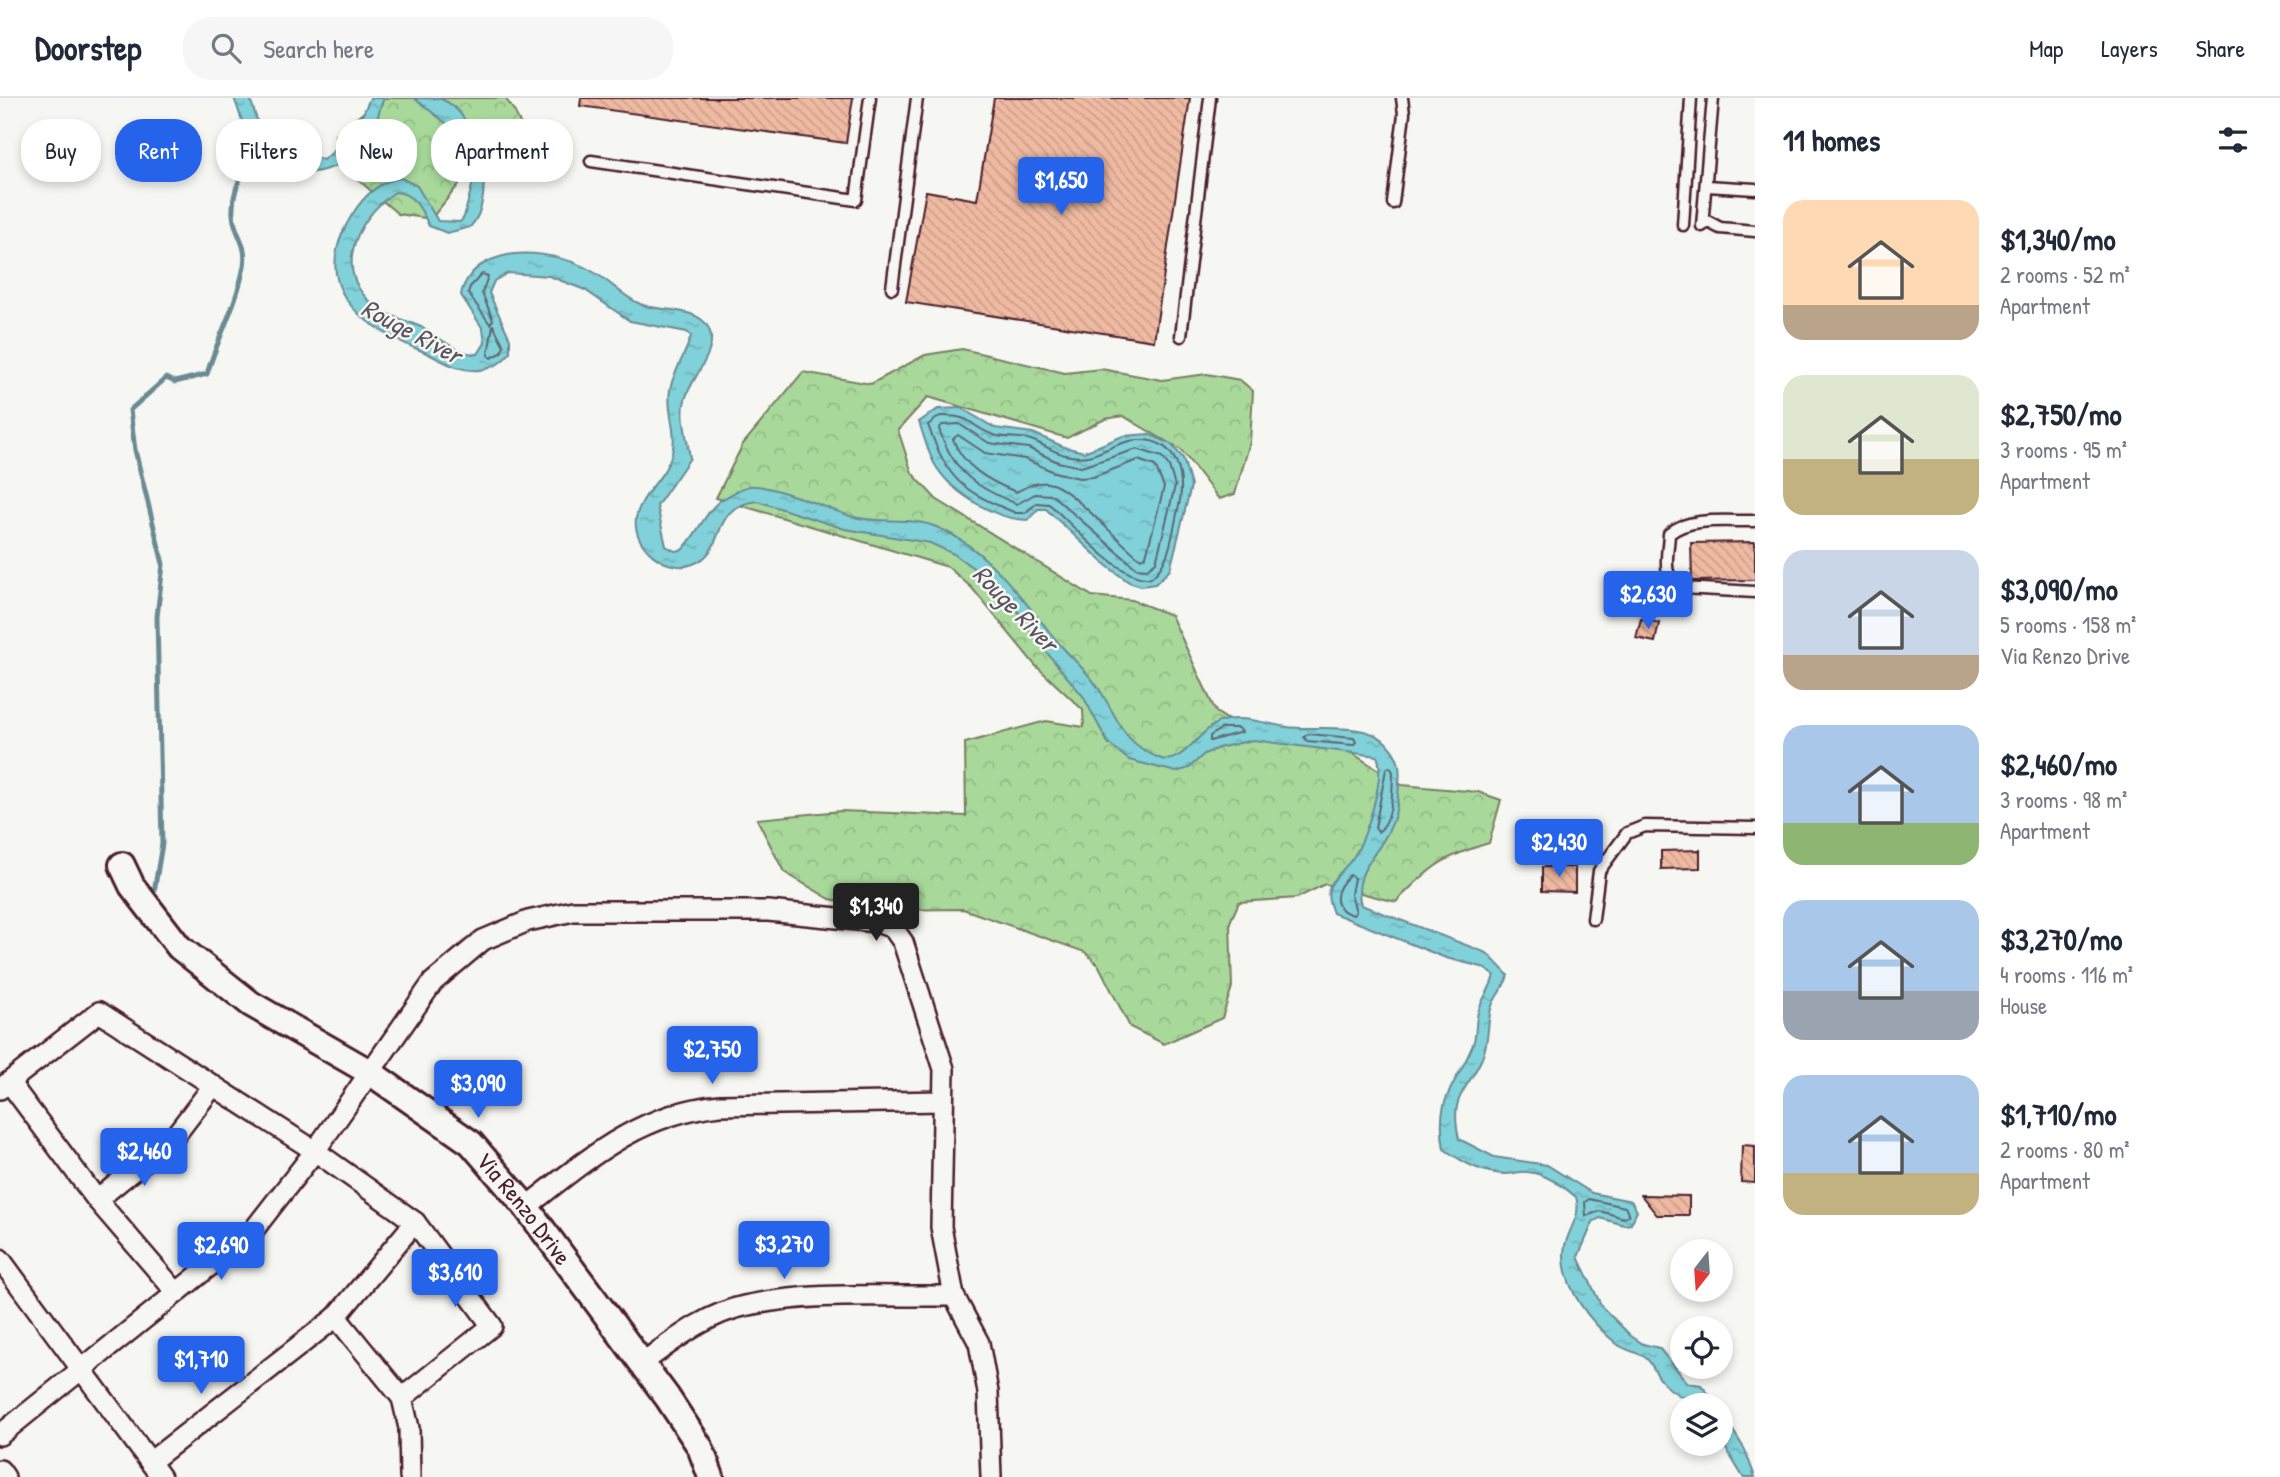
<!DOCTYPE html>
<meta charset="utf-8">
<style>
body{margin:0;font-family:"Patrick Hand",sans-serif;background:#f6f6f7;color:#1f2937;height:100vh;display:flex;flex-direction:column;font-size:26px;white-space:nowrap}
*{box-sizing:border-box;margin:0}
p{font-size:23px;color:#747a83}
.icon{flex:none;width:38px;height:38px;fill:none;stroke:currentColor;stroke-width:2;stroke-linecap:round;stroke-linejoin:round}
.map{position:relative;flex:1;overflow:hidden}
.panel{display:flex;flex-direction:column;background:#fff;width:525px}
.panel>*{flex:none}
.banner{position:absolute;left:21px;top:21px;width:665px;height:63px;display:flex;gap:14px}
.needle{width:46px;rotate:197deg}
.buttons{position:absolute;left:1670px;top:1141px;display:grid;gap:14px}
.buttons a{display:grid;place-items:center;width:63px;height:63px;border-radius:50%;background:#fff;box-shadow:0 4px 10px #0003;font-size:35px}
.price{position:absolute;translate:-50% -60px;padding:0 16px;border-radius:7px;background:#2563eb;color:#fff;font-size:23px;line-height:46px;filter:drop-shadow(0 2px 4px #0008)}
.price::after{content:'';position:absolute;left:50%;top:42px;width:21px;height:16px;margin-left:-10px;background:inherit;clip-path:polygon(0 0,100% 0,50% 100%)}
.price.current{background:#222;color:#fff}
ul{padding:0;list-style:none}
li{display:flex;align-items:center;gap:21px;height:175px;padding:0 28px}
li span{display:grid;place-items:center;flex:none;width:196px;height:140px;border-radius:21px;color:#555}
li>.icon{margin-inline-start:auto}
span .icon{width:84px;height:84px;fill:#fffc;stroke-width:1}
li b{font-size:30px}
h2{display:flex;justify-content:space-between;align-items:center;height:84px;padding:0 28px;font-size:30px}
.chip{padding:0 24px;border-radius:28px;background:#fff;box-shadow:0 4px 10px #0003;font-size:24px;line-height:63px}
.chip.current{background:#2563eb;color:#fff}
header{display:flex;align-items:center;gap:42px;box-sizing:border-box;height:98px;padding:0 35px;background:#fff;border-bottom:2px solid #e0e1e3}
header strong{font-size:33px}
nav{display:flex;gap:38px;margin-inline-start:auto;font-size:24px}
.search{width:490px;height:63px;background:#f6f6f7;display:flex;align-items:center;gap:18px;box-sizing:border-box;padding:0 24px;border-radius:28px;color:#747a83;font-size:26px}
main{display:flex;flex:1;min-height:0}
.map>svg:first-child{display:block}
.forest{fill:url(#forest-crowns);stroke:#797c62;stroke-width:2}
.water{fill:url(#water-ripples);stroke:#6a8a93;stroke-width:2}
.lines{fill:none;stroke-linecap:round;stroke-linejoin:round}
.shore{stroke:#606671;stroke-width:2}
.stream{stroke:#6a8a93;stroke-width:5}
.building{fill:url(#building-back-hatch);stroke:#4a1f2b;stroke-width:2}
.service-casing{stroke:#4a1f2b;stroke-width:15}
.minor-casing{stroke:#4a1f2b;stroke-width:24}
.tertiary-casing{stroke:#4a1f2b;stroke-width:30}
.service{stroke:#f6f6f2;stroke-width:10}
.minor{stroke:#f6f6f2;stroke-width:19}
.tertiary{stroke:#f6f6f2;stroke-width:24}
.labels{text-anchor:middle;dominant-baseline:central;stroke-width:5;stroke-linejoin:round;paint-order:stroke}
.street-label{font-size:24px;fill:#4a1f2b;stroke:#f6f6f2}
.water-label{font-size:26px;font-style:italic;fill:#5a545f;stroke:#f6f6f2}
</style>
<header>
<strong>Doorstep</strong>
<div class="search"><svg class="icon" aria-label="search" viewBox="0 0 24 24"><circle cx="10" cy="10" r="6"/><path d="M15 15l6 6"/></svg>Search here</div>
<nav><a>Map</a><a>Layers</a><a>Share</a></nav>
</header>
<main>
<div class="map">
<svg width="1755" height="1379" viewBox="0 0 1755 1379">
<defs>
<pattern id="forest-crowns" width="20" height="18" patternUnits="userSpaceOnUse" patternTransform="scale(1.75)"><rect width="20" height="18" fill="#a8d99a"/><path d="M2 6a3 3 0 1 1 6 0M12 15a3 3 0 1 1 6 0" fill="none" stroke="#92ba85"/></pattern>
<pattern id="water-ripples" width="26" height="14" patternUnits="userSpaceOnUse" patternTransform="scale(1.75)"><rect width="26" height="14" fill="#80d1d9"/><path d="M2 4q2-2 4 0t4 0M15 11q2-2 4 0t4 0" fill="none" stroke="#70b3ba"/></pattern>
<pattern id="building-back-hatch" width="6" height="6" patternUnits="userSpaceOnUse" patternTransform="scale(1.75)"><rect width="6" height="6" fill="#efbaa1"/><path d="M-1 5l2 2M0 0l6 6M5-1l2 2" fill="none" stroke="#ce9f8b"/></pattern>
</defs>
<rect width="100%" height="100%" fill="#f6f6f2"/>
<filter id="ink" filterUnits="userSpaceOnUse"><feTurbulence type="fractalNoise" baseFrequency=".0143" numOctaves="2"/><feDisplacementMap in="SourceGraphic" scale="14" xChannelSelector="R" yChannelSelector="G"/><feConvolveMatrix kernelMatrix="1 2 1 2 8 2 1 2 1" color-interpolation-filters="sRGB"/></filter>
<g filter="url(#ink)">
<g class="forest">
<path d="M381,0h124c14,18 23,35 15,58l-23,-5 -21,12 -45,56 -33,-5 -57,-49 -5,-30z"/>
<path d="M962,251l103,24 36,-4 61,11 45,-6 33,6 13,11 -3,51 -15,52 -16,5 -38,-49 -58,-34 -18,3 -38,19 -139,-41 -30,33 14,43 24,26 156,97 40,4 39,15 45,97 20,13 97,16 69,44 76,7 23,8 -12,43c-47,14 -59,24 -93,59l-71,-18 -28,14 -58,4 -9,20 2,65 -10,31 -58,26 -34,-17 -31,-61 -14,-14 -122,-43 -82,1 -51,-11 -46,-27 -27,-53 84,-8 125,5 -1,-73 81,-22 38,6 -1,-17 -48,-45 -63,-77 -24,-21 -232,-69 27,-54 60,-72 68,12 54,-29z"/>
</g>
<g class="water">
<path d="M234,0h16l12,38 10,10 52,14 32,-30 14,-32h14c-7,15 -7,32 -17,45 -28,33 -84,44 -112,5 -10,-14 -15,-35 -21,-50z"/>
<path d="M414,0c8,0 19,0 27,1 37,13 58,99 29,128l-23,6 -18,-7c-7,-16 -15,-33 -34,-34 -41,28 -66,85 -14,118 12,8 27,11 40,17 17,9 37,28 57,27l7,-11 -2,-14 -22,-34c2,-13 12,-26 24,-32 33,-18 82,-8 112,11 14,9 27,23 43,30 16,8 57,2 68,23 13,23 -18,51 -23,73 -5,16 3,41 5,58l-33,48 9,40 9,5 7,-1c13,-12 25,-41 39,-50 6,-3 21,-13 28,-14 18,-3 81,23 101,30 28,9 62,-1 89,12 50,22 83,71 117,112 15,18 33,32 45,52 19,30 21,50 58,66 22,10 41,-29 60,-36 20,-8 48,2 68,5 27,4 82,-7 101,18 11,12 13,23 11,39 -1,16 -2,31 -10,46 -12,26 -37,42 -28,75l126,48 21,22c-3,13 -14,21 -17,34 -4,16 -2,33 -9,49 -16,36 -33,36 -23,81l35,18 53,8 45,28 39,8 6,10 -6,13 -7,1 -24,-7 -7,4 -15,35 24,50 29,29 12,8 16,4 29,35 13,2 17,20c-20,0 -44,-8 -57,-25 -6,-7 -8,-16 -15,-22 -8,-6 -20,-7 -29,-14 -26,-21 -54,-55 -53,-91 0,-20 19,-35 12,-56 -12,-11 -32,-24 -49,-25 -7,-1 -15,2 -22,2 -24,-1 -43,-12 -61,-25 -9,-53 10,-59 28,-102 6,-13 2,-25 7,-38 4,-12 12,-20 15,-34l-12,-8 -36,-9 -113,-45c-3,-8 -7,-18 -3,-27 6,-11 17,-19 24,-30 12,-17 32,-81 23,-100l-124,-16 -35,8 -14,6 -15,14 -13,4 -47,-12 -21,-17 -25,-47 -51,-61 -14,-24 -38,-38 -26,-19 -24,-11 -85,-14 -88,-28c-50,6 -28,50 -64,63 -26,10 -61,-17 -57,-46 5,-25 30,-40 36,-65 6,-22 -6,-41 -2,-63 2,-15 16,-36 21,-54l-4,-4 -57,-11 -45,-31 -36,-14 -41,-3 -14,8 -5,12 21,46v13c-6,10 -19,17 -31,18 -21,2 -37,-10 -55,-18 -64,-26 -117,-65 -72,-137 11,-18 27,-34 49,-37l16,8 21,35 22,1 4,-5 10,-39 -2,-9 -20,-41z"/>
<path d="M961,310l34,20 38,5 31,14 20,5 39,-16 26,-2 22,10 12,14 8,28 -21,84 -15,14 -14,2 -12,-4 -22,-16 -61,-57h-8l-10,11c-32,0 -74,-26 -91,-52 -9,-13 -13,-32 -18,-46l19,-13z"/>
<path d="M1720,1311l25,41 10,27h-12l-23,-38z"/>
</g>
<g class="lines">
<g class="shore">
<path d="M482,176l6,2 -6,17 11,27 -3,4 -22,-31 2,-6z"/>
<path d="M493,227l11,21 -3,7 -10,5 -3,-3z"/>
<path d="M940,318c34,-1 29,11 54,19 11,4 25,1 37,5 12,4 22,12 34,15 32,8 44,-13 72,-15 42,-2 49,38 41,70 -6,23 -7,52 -27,68 -31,4 -78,-54 -102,-74l-12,-1 -12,10h-9c-55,-22 -68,-33 -88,-88z"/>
<path d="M959,326l30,19 39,5 30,14 23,5 56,-18 25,8 7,9 6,20 -19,76 -9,7 -11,-1 -84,-73 -17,-1 -18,10c-42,-17 -63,-31 -78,-75l3,-4z"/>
<path d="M958,337l27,18 40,6 29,13 25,6 14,-1 45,-17 17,6 9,21 -18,69 -5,3c-22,-16 -68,-69 -89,-75 -14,-4 -24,2 -36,8 -27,-11 -53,-25 -63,-53z"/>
<path d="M1222,630h17l3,4 -32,9v-5z"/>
<path d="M1308,636l46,4 2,4 -3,3 -46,-4 -3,-4z"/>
<path d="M1390,669l3,5c-1,17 1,49 -15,60l-3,-4 11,-59z"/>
<path d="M1350,777l4,3 -3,16 5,18 -3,3c-24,-7 -18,-27 -3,-40z"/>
<path d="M1589,1101l36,8 4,8 -5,3 -24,-7 -14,5 -1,-14z"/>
</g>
<path class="stream" d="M154,794l8,-48 -5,-227 6,-53 -28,-114 -5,-40 36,-32 9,4 32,-8c11,-37 30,-70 37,-108 4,-24 -10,-31 -11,-52 -2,-29 15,-45 22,-71"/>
</g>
<g class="building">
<path d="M581,0h272l-7,45 -266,-37z"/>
<path d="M994,0h196l-36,243 -248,-39 20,-111 51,9z"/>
<path d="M1755,444v38l-63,1 -1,-38z"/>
<path d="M1641,521l18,4 -4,19 -19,-4z"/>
<path d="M1700,752v18l-39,1v-18z"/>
<path d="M1542,769h33v25l-33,-1z"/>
<path d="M1742,1047l13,1v37l-14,-1z"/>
<path d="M1641,1097l48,1v19h-32z"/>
</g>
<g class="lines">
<g class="service-casing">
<g id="service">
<path d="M591,63l265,39 14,-102"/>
<path d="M1707,88l48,3"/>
<path d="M1393,105l11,-89 -2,-16"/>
<path d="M1703,121l17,9 35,3"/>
<path d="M1683,127l8,-127"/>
<path d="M1702,128l11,-128"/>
<path d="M892,190l25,-190"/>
<path d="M1181,238l29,-238"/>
<path d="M1755,423c-25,1 -66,-5 -86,13 -1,22 -9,43 13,54l73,4"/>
<path d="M1593,821l6,-48 28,-38 18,-7 110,2"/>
</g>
</g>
<g class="minor-casing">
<g id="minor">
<path d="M9,984l88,118"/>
<path d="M0,991l99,-77 216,139 118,-169 50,-42 45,-19 45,-10h195l109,11 16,6 10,14 41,127 -3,158 13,69 25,47 9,49 3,85"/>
<path d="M526,1109c63,-49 112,-93 194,-102l222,-4"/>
<path d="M0,1161l150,203 186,-145 66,81"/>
<path d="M176,1194l-79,-92 77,-63 39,-51"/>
<path d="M336,1219l79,-95"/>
<path d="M642,1265c31,-22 64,-49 102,-57 68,-15 142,-9 210,-10"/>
<path d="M0,1337l252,-203 63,-81 100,71 77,104 -90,72 7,30 1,49"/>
<path d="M150,1364l11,15"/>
<path d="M0,1372l5,7"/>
</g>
</g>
<g class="tertiary-casing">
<g id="tertiary">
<path id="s1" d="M122,767l10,21 47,61 72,57 120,69 100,70 55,64 141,190 33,50 11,30"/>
</g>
</g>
<use href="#service" class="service"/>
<use href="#minor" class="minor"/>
<use href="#tertiary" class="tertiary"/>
</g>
</g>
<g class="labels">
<g class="street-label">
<text stroke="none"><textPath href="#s1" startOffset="537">Via Renzo Drive</textPath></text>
</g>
<g class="water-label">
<text transform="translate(412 233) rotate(28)">Rouge River</text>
<text transform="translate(1016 510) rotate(46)">Rouge River</text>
</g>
</g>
</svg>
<div class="buttons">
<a><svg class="needle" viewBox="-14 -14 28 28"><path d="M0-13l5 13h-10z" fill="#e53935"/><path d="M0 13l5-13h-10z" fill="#747a83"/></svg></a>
<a><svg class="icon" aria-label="locate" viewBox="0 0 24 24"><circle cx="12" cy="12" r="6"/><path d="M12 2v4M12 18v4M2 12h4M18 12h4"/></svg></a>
<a><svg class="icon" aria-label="layers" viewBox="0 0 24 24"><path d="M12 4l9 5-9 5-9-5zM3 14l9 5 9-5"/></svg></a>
</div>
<b class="price" style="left:1061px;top:119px">$1,650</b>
<b class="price" style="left:1648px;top:533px">$2,630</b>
<b class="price" style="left:1559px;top:781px">$2,430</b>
<b class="price current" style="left:876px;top:845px">$1,340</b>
<b class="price" style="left:712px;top:988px">$2,750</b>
<b class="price" style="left:478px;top:1022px">$3,090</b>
<b class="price" style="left:144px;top:1090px">$2,460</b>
<b class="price" style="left:784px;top:1183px">$3,270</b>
<b class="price" style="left:221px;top:1184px">$2,690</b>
<b class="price" style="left:455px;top:1211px">$3,610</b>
<b class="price" style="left:201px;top:1298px">$1,710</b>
<div class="banner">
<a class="chip">Buy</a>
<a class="chip current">Rent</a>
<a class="chip">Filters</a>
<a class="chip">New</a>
<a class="chip">Apartment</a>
</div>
</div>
<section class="panel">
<h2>11 homes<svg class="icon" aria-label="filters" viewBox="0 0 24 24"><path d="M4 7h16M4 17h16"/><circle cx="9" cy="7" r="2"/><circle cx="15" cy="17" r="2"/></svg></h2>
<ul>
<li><span style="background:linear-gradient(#ffd9b3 75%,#b9a48a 0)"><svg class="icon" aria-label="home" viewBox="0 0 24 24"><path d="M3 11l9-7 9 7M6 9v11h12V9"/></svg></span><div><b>$1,340/mo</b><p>2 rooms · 52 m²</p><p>Apartment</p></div></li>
<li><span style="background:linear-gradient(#dfe7d0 60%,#c2b280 0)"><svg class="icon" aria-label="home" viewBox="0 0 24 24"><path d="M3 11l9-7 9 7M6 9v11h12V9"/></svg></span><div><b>$2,750/mo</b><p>3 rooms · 95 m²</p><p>Apartment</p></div></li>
<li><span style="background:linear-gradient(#c9d6e8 75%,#b9a48a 0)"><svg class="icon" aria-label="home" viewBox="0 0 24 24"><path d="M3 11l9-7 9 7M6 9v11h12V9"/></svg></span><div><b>$3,090/mo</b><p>5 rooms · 158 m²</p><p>Via Renzo Drive</p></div></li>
<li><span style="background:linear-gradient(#a9c7e8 70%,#8fb573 0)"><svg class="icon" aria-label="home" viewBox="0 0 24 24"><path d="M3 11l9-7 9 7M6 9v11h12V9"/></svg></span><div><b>$2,460/mo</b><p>3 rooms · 98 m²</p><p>Apartment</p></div></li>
<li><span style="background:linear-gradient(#a9c7e8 65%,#9aa5b1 0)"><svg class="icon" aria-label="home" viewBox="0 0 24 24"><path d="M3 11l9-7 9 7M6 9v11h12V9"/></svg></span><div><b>$3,270/mo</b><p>4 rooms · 116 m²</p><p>House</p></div></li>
<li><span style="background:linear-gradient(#a9c7e8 70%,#c2b280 0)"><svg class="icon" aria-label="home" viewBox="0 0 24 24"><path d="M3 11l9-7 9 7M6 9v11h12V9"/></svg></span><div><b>$1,710/mo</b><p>2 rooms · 80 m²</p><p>Apartment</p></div></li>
</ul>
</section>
</main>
